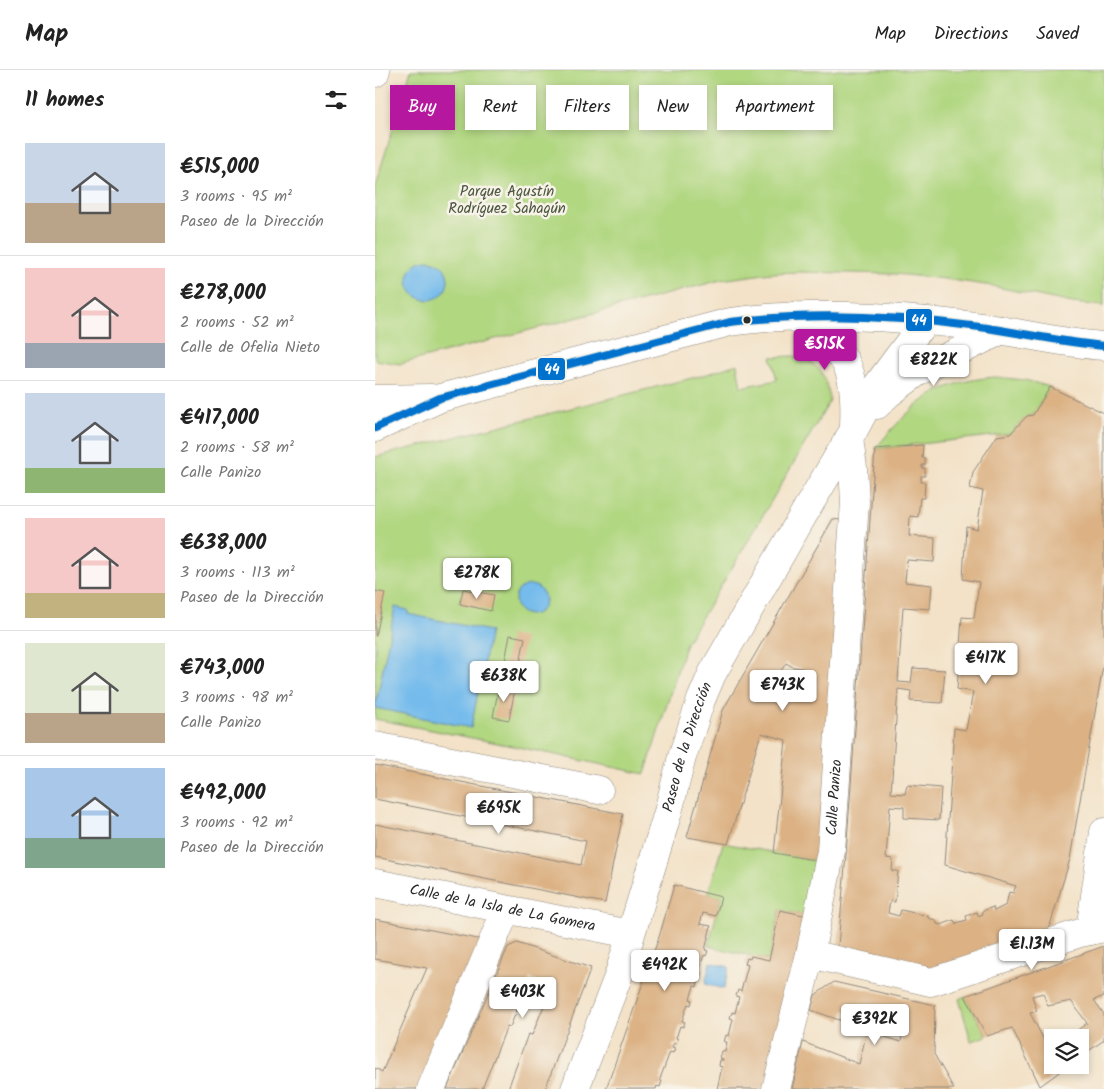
<!DOCTYPE html>
<meta charset="utf-8">
<style>
body{margin:0;font-family:Kalam,sans-serif;background:#f2f2f2;color:#222;height:100vh;display:flex;flex-direction:column;font-size:19px;white-space:nowrap}
*{box-sizing:border-box;margin:0}
p{font-size:16px;color:#767676}
.icon{flex:none;width:28px;height:28px;fill:none;stroke:currentColor;stroke-width:2;stroke-linecap:round;stroke-linejoin:round}
.map{position:relative;flex:1;overflow:hidden}
.side{display:flex;flex-direction:column;background:#fff;width:375px}
.side>*{flex:none}
.top-card{position:absolute;left:15px;top:15px;width:475px;height:45px;display:flex;gap:10px}
.fabs{position:absolute;left:669px;top:959px;display:grid;gap:10px}
.fabs a{display:grid;place-items:center;width:45px;height:45px;border-radius:0px;background:#fff;box-shadow:0 2px 8px #0003;font-size:25px}
.price{position:absolute;translate:-50% -42px;padding:0 11px;border-radius:5px;background:#fff;color:#222;font-size:16px;line-height:32px;filter:drop-shadow(0 1px 2px #0008)}
.price::after{content:'';position:absolute;left:50%;top:30px;width:15px;height:11px;margin-left:-8px;background:inherit;clip-path:polygon(0 0,100% 0,50% 100%)}
.price.on{background:#b5179e;color:#fff}
ul{padding:0;list-style:none}
li{display:flex;align-items:center;gap:15px;height:125px;padding:0 25px}
li+li{border-top:1px solid #e0e0e0}
li span{display:grid;place-items:center;flex:none;width:140px;height:100px;border-radius:0px;color:#555}
li>.icon{margin-inline-start:auto}
span .icon{width:60px;height:60px;fill:#fffc;stroke-width:1}
li b{font-size:21px}
h2{display:flex;justify-content:space-between;align-items:center;height:60px;padding:0 25px;font-size:21px}
.tag{padding:0 18px;border-radius:0px;background:#fff;box-shadow:0 2px 8px #0003;font-size:18px;line-height:45px}
.tag.on{background:#b5179e;color:#fff}
header{display:flex;align-items:center;gap:30px;box-sizing:border-box;height:70px;padding:0 25px;background:#fff;border-bottom:1px solid #e0e0e0}
header strong{font-size:24px}
nav{display:flex;gap:28px;margin-inline-start:auto;font-size:18px}
main{display:flex;flex:1;min-height:0}
.map>svg:first-child{display:block}
.green{fill:#b1d781;stroke:#6e8156}
.water{fill:#74bbec;stroke:#50738c}
.building{fill:#dcb285;fill-rule:evenodd}
.lines{fill:none;stroke-linecap:round;stroke-linejoin:round}
.minor-casing{stroke:#8f867a;stroke-width:29}
.minor{stroke:#fff;stroke-width:28}
.bus-1-casing{stroke:#f7f3e8;stroke-width:11}
.bus-1{stroke:#0072ce;stroke-width:8}
.bus-dot{fill:#2b2b2b;stroke:#f7f3e8;stroke-width:2}
.labels{text-anchor:middle;dominant-baseline:central;stroke-width:5;stroke-linejoin:round;paint-order:stroke}
.park-label{font-size:15px;fill:#4c5640;stroke:#f7f3e8}
.street-label{font-size:15px;fill:#2b2b2b;stroke:#f7f3e8}
.line-badge{stroke:#f7f3e8;stroke-width:2}
.badge-label{font-size:14px;text-anchor:middle;font-weight:bold;fill:#fff}
</style>
<header>
<strong>Map</strong>
<nav><a>Map</a><a>Directions</a><a>Saved</a></nav>
</header>
<main>
<section class="side">
<h2>11 homes<svg class="icon" aria-label="filters" viewBox="0 0 24 24"><path d="M4 7h16M4 17h16"/><circle cx="9" cy="7" r="2"/><circle cx="15" cy="17" r="2"/></svg></h2>
<ul>
<li><span style="background:linear-gradient(#c9d6e8 60%,#b9a48a 0)"><svg class="icon" aria-label="home" viewBox="0 0 24 24"><path d="M3 11l9-7 9 7M6 9v11h12V9"/></svg></span><div><b>€515,000</b><p>3 rooms · 95 m²</p><p>Paseo de la Dirección</p></div></li>
<li><span style="background:linear-gradient(#f6c9c9 75%,#9aa5b1 0)"><svg class="icon" aria-label="home" viewBox="0 0 24 24"><path d="M3 11l9-7 9 7M6 9v11h12V9"/></svg></span><div><b>€278,000</b><p>2 rooms · 52 m²</p><p>Calle de Ofelia Nieto</p></div></li>
<li><span style="background:linear-gradient(#c9d6e8 75%,#8fb573 0)"><svg class="icon" aria-label="home" viewBox="0 0 24 24"><path d="M3 11l9-7 9 7M6 9v11h12V9"/></svg></span><div><b>€417,000</b><p>2 rooms · 58 m²</p><p>Calle Panizo</p></div></li>
<li><span style="background:linear-gradient(#f6c9c9 75%,#c2b280 0)"><svg class="icon" aria-label="home" viewBox="0 0 24 24"><path d="M3 11l9-7 9 7M6 9v11h12V9"/></svg></span><div><b>€638,000</b><p>3 rooms · 113 m²</p><p>Paseo de la Dirección</p></div></li>
<li><span style="background:linear-gradient(#dfe7d0 70%,#b9a48a 0)"><svg class="icon" aria-label="home" viewBox="0 0 24 24"><path d="M3 11l9-7 9 7M6 9v11h12V9"/></svg></span><div><b>€743,000</b><p>3 rooms · 98 m²</p><p>Calle Panizo</p></div></li>
<li><span style="background:linear-gradient(#a9c7e8 70%,#7fa58c 0)"><svg class="icon" aria-label="home" viewBox="0 0 24 24"><path d="M3 11l9-7 9 7M6 9v11h12V9"/></svg></span><div><b>€492,000</b><p>3 rooms · 92 m²</p><p>Paseo de la Dirección</p></div></li>
</ul>
</section>
<div class="map">
<svg width="729" height="1019" viewBox="0 0 729 1019">
<rect width="100%" height="100%" fill="#f7f3e8"/>
<filter id="ink" filterUnits="userSpaceOnUse"><feTurbulence type="fractalNoise" baseFrequency=".02" numOctaves="2"/><feDisplacementMap in="SourceGraphic" scale="10" xChannelSelector="R" yChannelSelector="G"/><feConvolveMatrix kernelMatrix="1 2 1 2 8 2 1 2 1" color-interpolation-filters="sRGB"/></filter>
<filter id="wash" filterUnits="userSpaceOnUse"><feTurbulence type="fractalNoise" baseFrequency=".0096" numOctaves="4" result="noise"/><feDisplacementMap in="SourceGraphic" scale="20" xChannelSelector="R" yChannelSelector="G"/><feGaussianBlur stdDeviation="1.12" result="paint"/><feColorMatrix in="noise" values="0 0 0 0 0 0 0 0 0 0 0 0 0 0 0 0 0 1.4 0 .05"/><feComposite in="paint" operator="in"/></filter>
<g filter="url(#wash)">
<rect width="100%" height="100%" fill="#f3e2c8"/>
<g class="green">
<path d="M36,0h693v236l-32,-3 -80,-17 -47,-7 -50,-5 -96,-2 -28,1 -50,7 -321,84 -25,-4v-174z"/>
<path d="M418,286c27,6 33,19 37,45l-98,167 -46,75 -41,131 -122,-26 -148,-29v-262l329,-82 33,-11 4,23 36,-7 -6,-23z"/>
<path d="M620,307l30,3 25,7 -17,28 -6,1 -17,18 -135,15c38,-45 60,-67 120,-72z"/>
<path d="M348,773l97,18 -12,55 -28,-6 -11,50 -61,-14 13,-49 -13,-3z"/>
<path d="M590,926l22,40 -16,5 -12,-42z"/>
</g>
<g class="water">
<circle cx="53" cy="210" r="20"/>
<circle cx="155" cy="530" r="15"/>
<path d="M20,537l13,3v4l82,17 -19,97 -96,-20z"/>
<path d="M335,892l19,5 -5,22 -19,-5z"/>
</g>
<g id="blocks">
<g class="building">
<path d="M675,317l54,26v247l-34,199 -21,70 -111,42 -93,-18 -7,-7 8,-91 29,-406 48,-4 -1,13h3v7h-3v3h3v8h-4v6h4l-1,16h-4l-2,19 -8,-1 -1,20 26,2 -1,24 -27,-2 -2,22 27,3 -2,24 -27,-2 -5,75 13,1 2,-15 32,2 -3,33 -32,-2 1,-10 -13,-2 -7,104 14,1 2,-9 34,3 -2,32 -35,-2v-11l-14,-1 -4,52 7,1 -1,12h6l-3,31 -5,-1 -2,12 11,3 2,-6 27,6v2l8,2 1,4 4,1 13,-5 2,4v-1l11,-3 -1,-4 11,-4 1,4 5,-2 -1,-3 11,-4 1,4 12,-6 3,-13 4,1 3,-7 -71,-21 9,-137 12,2 7,-38 -16,-3 5,-72 12,1 5,-36 -16,-3 3,-53 11,3 6,-38 -13,-3 3,-16 24,-36 13,-2 17,-18 6,-1z"/>
<path d="M458,449l13,2 -26,340 -46,-8 12,-113 -25,-7 -33,111 -41,-7 36,-127zM411,593l7,4 9,1 -2,25 -28,-7z"/>
<path d="M88,519l31,6 -3,16 -31,-7z"/>
<path d="M0,521l10,2 -9,43h-1z"/>
<path d="M135,565l15,3 -6,30 -15,-2z"/>
<path d="M124,616l16,3 -6,31 -16,-3z"/>
<path d="M0,695l248,49 -18,89 -230,-46v-33l206,41 5,-24 -211,-42z"/>
<path d="M299,815l47,12 -5,19 -13,-3 -3,11 11,2 -6,24 3,1 -2,5 -2,-1 -5,16 2,1 -1,5 -3,-1 -1,4 2,2 -1,5 -3,-1 -4,13 2,1 -1,5 -3,-1 -6,17 3,1 -2,5 -3,-1 -4,12 2,1 -2,5 -2,-1 -2,4 3,1 -2,5 -3,-1 -9,24 -1,4 2,1 -2,6 -3,-1 -1,3h-50l54,-155z"/>
<path d="M405,840l28,6 -43,173h-48l5,-22 -3,-1 1,-6h3v-1l-3,-1 2,-7 3,1 2,-10h-3l2,-7 3,1 4,-17 -3,-1 2,-6 3,1 4,-16 -3,-1 2,-6 3,1 7,-26 -3,-1 2,-6 3,1 1,-3 18,4z"/>
<path d="M0,849l108,21 -65,149h-43v-21l7,4 45,-104 -52,-9z"/>
<path d="M142,873l74,25 -46,121h-37l20,-55 4,1 20,-49 -22,-8 -20,49 -3,-1 -25,63h-35l61,-142z"/>
<path d="M729,876v50l-10,4 10,14v26l-24,17v-19h-13l20,-15 -16,-22 -23,5 -5,-13 -11,3 5,15 -7,2 19,37 4,-2v17h16l-29,21 -28,-58 -25,8 -22,-40z"/>
<path d="M459,912l101,23 -1,49 20,35h-162l11,-47 56,22 8,-33 34,11 2,-16 -35,-8 1,-3 -25,-5 -2,11 -31,-11 4,-15z"/>
</g>
</g>
</g>
<g filter="url(#ink)">
<use href="#blocks" fill-opacity="0" stroke="#8f867a" stroke-width="1"/>
<g class="lines">
<g class="minor-casing">
<g id="minor">
<path d="M0,3l1,-3"/>
<path d="M419,246c14,11 30,21 43,34 19,20 18,52 17,77"/>
<path d="M0,329l56,-1"/>
<path d="M502,335l11,-11 31,-23 83,-41"/>
<path d="M0,358l65,-30 290,-76c78,-11 157,-6 235,3 46,5 92,18 139,21"/>
<path d="M0,676l224,44"/>
<path id="s1" d="M0,813l255,51"/>
<path d="M715,861l14,-99"/>
<path d="M435,884l121,28 149,-49 24,-5"/>
<path d="M56,1019l75,-179"/>
<path id="s2" d="M200,1019l43,-112 50,-165 14,-55 19,-57 11,-26 97,-169 45,-75 25,-47 46,-62"/>
<path id="s3" d="M401,1019l34,-135 21,-103 24,-349 -2,-34 -4,-29"/>
</g>
</g>
<use href="#minor" class="minor"/>
<g class="bus-1-casing">
<path id="bus-1" d="M0,358l65,-30 290,-76c83,-10 167,-6 250,5 42,6 82,15 124,19"/>
</g>
<use href="#bus-1" class="bus-1"/>
</g>
</g>
<circle class="bus-dot" cx="372" cy="250" r="4.5"/>
<g class="labels">
<g class="park-label">
<text x="132" y="122">Parque Agustín<tspan x="132" dy="17">Rodríguez Sahagún</tspan></text>
</g>
<g class="street-label">
<text stroke="none"><textPath href="#s2" startOffset="360">Paseo de la Dirección</textPath></text>
<text stroke="none"><textPath href="#s3" startOffset="298">Calle Panizo</textPath></text>
<text stroke="none"><textPath href="#s1" startOffset="130">Calle de la Isla de La Gomera</textPath></text>
</g>
</g>
<g class="line-badge">
<rect x="530" y="238" width="28" height="24" rx="5" fill="#0072ce"/>
<rect x="162" y="287" width="29" height="24" rx="5" fill="#0072ce"/>
</g>
<g class="badge-label">
<text x="544" y="255">44</text>
<text x="177" y="304">44</text>
</g>
</svg>
<div class="fabs">
<a><svg class="icon" aria-label="layers" viewBox="0 0 24 24"><path d="M12 4l9 5-9 5-9-5zM3 14l9 5 9-5"/></svg></a>
</div>
<b class="price on" style="left:450px;top:301px">€515K</b>
<b class="price" style="left:559px;top:317px">€822K</b>
<b class="price" style="left:102px;top:530px">€278K</b>
<b class="price" style="left:611px;top:615px">€417K</b>
<b class="price" style="left:129px;top:633px">€638K</b>
<b class="price" style="left:408px;top:642px">€743K</b>
<b class="price" style="left:124px;top:765px">€695K</b>
<b class="price" style="left:657px;top:901px">€1.13M</b>
<b class="price" style="left:290px;top:922px">€492K</b>
<b class="price" style="left:148px;top:949px">€403K</b>
<b class="price" style="left:500px;top:976px">€392K</b>
<div class="top-card">
<a class="tag on">Buy</a>
<a class="tag">Rent</a>
<a class="tag">Filters</a>
<a class="tag">New</a>
<a class="tag">Apartment</a>
</div>
</div>
</main>
